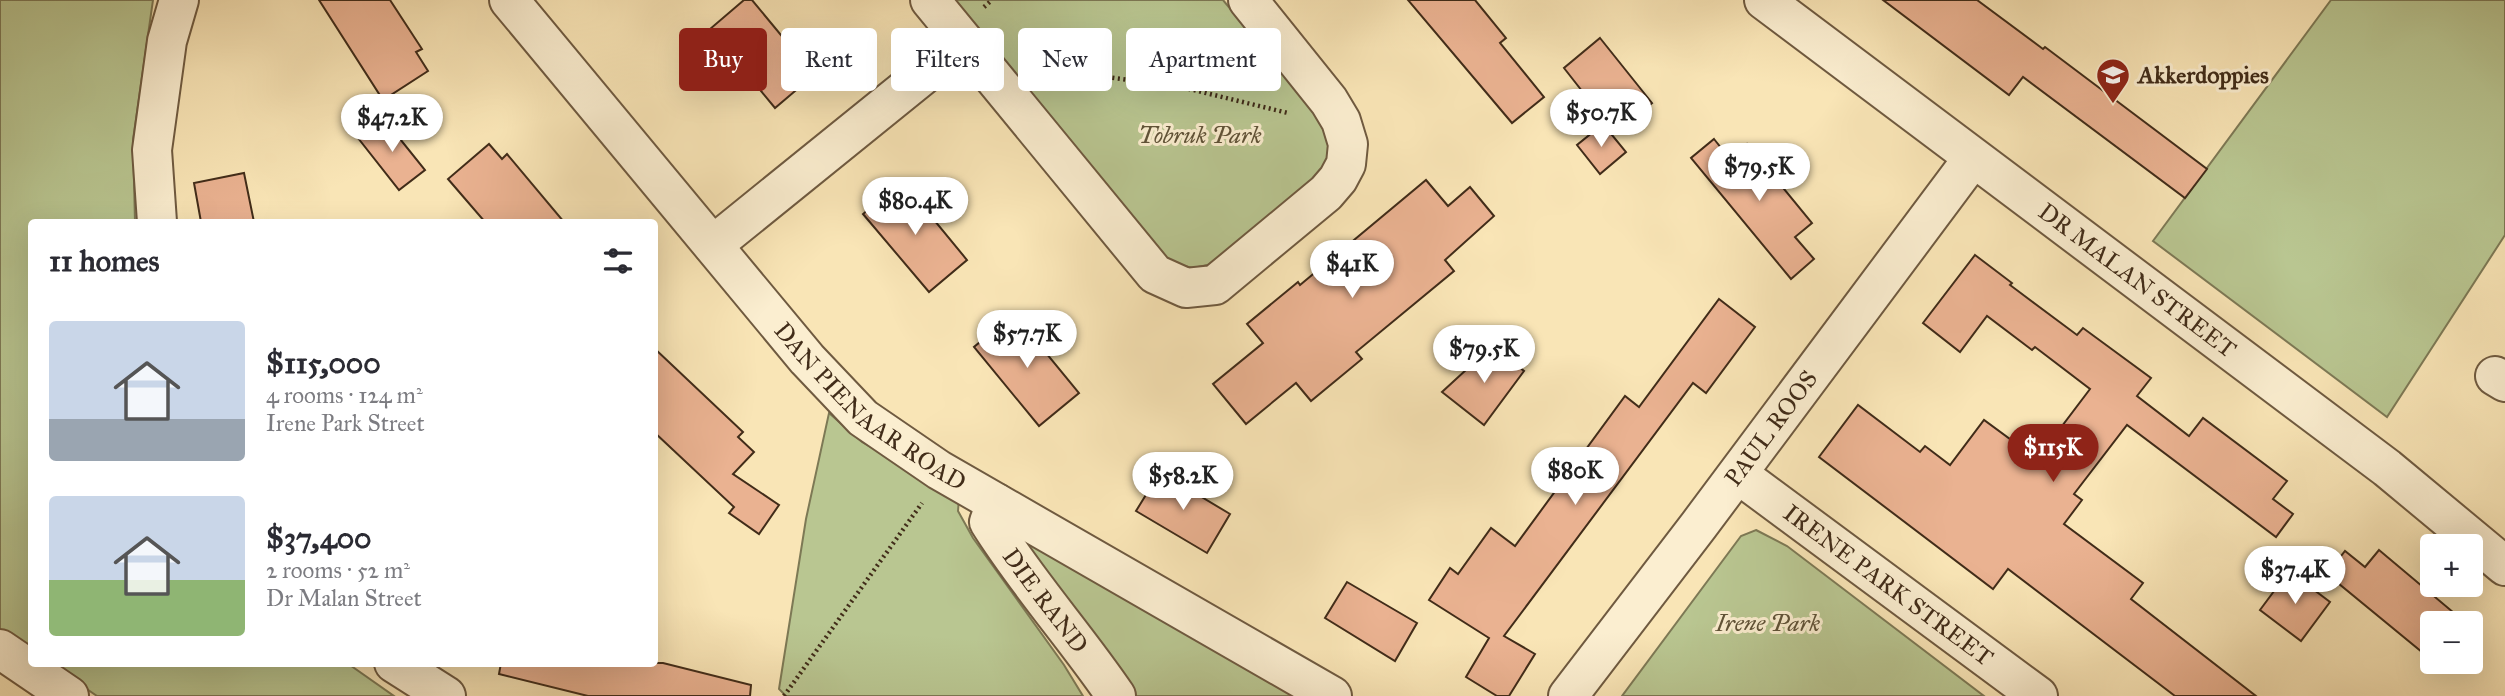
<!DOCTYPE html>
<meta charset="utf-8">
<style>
body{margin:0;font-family:"IM FELL Great Primer",serif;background:#f7f7f7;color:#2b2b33;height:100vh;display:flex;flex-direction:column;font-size:26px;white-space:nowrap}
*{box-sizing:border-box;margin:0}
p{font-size:23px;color:#7c7c81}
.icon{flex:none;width:38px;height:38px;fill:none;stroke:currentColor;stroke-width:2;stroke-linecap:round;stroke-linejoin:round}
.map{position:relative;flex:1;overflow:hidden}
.side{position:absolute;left:28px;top:219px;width:630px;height:448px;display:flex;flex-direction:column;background:#fff;border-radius:7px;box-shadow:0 7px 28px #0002}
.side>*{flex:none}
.guide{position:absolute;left:679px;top:28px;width:665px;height:63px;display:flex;gap:14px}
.tools{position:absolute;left:2420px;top:534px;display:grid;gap:14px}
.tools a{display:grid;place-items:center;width:63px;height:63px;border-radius:7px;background:#fff;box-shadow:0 7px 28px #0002;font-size:35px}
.price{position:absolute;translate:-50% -60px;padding:0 16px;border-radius:24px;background:#fff;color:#222;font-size:23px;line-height:46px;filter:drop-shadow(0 2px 4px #0008)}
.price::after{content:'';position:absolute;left:50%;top:42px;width:21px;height:16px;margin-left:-10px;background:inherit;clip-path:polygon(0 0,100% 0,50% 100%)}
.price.active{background:#8f2418;color:#fff}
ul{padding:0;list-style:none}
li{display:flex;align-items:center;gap:21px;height:175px;padding:0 21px}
li span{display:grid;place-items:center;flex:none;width:196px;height:140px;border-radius:7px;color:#555}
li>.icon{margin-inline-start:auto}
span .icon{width:84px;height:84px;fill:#fffc;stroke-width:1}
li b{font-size:30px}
h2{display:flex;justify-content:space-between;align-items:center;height:84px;padding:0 21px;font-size:30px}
.tag{padding:0 24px;border-radius:7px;background:#fff;box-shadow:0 7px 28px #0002;font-size:24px;line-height:63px}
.tag.active{background:#8f2418;color:#fff}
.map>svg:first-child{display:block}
.green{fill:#b9c691;stroke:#7d7955;stroke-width:2}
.building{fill:#eab291;stroke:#412c19;stroke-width:2}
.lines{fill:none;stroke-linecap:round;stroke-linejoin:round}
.minor-casing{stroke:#6f5a40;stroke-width:42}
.path{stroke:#412c19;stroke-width:4.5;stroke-dasharray:2 3.5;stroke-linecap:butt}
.minor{stroke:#fbeed0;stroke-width:38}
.labels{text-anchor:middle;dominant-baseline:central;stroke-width:6;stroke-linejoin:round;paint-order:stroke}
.poi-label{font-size:24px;font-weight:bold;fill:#412c19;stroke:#fbeed0;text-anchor:start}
.park-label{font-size:24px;font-style:italic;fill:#5f5237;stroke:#fbeed0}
.street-label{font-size:24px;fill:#412c19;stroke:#fbeed0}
</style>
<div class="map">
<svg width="2505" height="696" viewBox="0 0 2505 696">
<rect width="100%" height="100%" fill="#f9e5b6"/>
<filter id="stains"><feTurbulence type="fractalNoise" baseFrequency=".00286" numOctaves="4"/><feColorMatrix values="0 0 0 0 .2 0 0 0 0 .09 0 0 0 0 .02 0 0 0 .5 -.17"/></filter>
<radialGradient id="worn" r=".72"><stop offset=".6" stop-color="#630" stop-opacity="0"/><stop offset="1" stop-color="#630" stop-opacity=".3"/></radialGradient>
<g class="green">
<path d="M0,0h153l-20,140 2,82h-103l-1,429 -31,-21z"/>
<path d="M951,0h272l99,119 10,32 -9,24 -106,88 -24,5 -23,-5z"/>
<path d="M2331,0h174v235l-118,182 -234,-176z"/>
<path d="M829,413l33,29 97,56 -1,13 15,27 91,127 19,31h-297l-7,-7 27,-170z"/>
<path d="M1756,530l31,16 197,150h-362l119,-160z"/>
<path d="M1021,539l281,157h-175z"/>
<path d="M49,663h298l47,33h-297z"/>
</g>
<g class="building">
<path d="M319,0h71l32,49 -6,3 12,19 -45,29z"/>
<path d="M744,0h8l62,75 -39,33 -65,-79z"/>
<path d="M1408,0h67l31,38 -6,5 44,54 -32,26z"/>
<path d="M1883,0h94l66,49 2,-2 162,122 -22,29 -162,-121 -14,18z"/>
<path d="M1600,38l52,65 -37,30 -51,-65z"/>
<path d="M384,119l41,51 -26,20 -41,-52z"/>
<path d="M1603,124l23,28 -26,22 -23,-29z"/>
<path d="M1714,139l16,20 17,-15 65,79 -17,14 19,22 -23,20 -100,-121z"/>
<path d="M489,144l13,15 5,-5 57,68h-79l-37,-43z"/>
<path d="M244,173l10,49h-53l-7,-39z"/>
<path d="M1426,180l22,26 22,-19 24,29 -49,44 9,11 -98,81 6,7 -51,42 -15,-18 -50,41 -33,-40 50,-41 -16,-19 51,-42 2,3z"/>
<path d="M902,181l65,79 -38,32 -66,-78z"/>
<path d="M1975,255l37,28 -2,2 67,50 6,-7 68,50 -14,18 52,40 14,-18 84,63 -14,18 20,15 -17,23 -149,-112 -53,69 8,6 -18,24 79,59 -12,16 125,97h-81l-167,-127 -15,20 -174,-132 39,-52 62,47 5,-6 25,19 34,-45 53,39 53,-70 -55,-42 -3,3 -45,-34 -27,36 -37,-29z"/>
<path d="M1719,299l36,28 -49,66 -13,-10 -189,253 31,18 -26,42h-12l-31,-19 23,-39 -60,-38 21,-32 8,6 33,-46 24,18 110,-150 14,11z"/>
<path d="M1014,314l65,79 -40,33 -65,-79z"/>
<path d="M1492,346l32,25 -40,54 -42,-33z"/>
<path d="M654,348l89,84 -5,5 16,15 -21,22 46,31 -20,29 -30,-21 5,-6 -80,-75z"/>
<path d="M1160,472l70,42 -23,39 -71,-42z"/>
<path d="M2379,550l81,68 -5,5h-23v28l-4,6 -101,-83 18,-23 20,16z"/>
<path d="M2289,571l41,31 -29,39 -41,-31z"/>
<path d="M1347,582l70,41 -22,38 -70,-43z"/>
<path d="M501,663h162l88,22 -1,11h-162l-89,-22z"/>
</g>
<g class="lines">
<g class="minor-casing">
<g id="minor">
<path id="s1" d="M509,0l298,359 56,59 76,52 393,226"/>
<path d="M930,0l225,274 31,14 29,-3 111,-92 12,-14 8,-15 2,-20 -7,-23 -12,-20 -81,-101"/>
<path id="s2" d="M1764,0l623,468 118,98"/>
<path d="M157,222l-5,-72 15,-109 12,-41"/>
<path d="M713,245l251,-203"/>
<path d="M2495,376l10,6"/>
<path id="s3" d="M1738,474l300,222"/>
<path id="s4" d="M996,503l-7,19c38,61 87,115 127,174"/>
<path d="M0,649l69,47"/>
<path d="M394,663l52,33"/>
<path id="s5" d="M1568,696l131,-171 274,-367"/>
</g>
</g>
<g class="path">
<path d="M984,7l8,-7"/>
<path d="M1036,68l141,18 111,27"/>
<path d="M784,696l138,-193"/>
</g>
<use href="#minor" class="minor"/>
</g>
<defs>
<g id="school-pin" transform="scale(1.75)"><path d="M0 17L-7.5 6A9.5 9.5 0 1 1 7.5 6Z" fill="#8f2418" stroke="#fbeed0"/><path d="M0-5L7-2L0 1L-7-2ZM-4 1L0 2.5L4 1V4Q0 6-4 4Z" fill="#fff"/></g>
</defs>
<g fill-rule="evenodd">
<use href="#school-pin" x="2113" y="75"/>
</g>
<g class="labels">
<g class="poi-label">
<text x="2138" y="75">Akkerdoppies</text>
</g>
<g class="park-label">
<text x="1200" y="135">Tobruk Park</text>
<text x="1768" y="623">Irene Park</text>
</g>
<g class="street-label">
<text stroke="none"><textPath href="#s2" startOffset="467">DR MALAN STREET</textPath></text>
<text stroke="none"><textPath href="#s1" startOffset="546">DAN PIENAAR ROAD</textPath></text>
<text stroke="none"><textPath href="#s5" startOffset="336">PAUL ROOS</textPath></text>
<text stroke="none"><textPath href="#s3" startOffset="187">IRENE PARK STREET</textPath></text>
<text stroke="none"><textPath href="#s4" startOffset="117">DIE RAND</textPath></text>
</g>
</g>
<rect width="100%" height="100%" filter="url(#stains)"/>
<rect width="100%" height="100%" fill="url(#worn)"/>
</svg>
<div class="tools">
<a>+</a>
<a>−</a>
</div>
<b class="price" style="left:1601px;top:149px">$50.7K</b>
<b class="price" style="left:392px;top:154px">$47.2K</b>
<b class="price" style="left:1759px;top:203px">$79.5K</b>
<b class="price" style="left:915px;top:237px">$80.4K</b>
<b class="price" style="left:1352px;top:300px">$41K</b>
<b class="price" style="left:1027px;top:370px">$57.7K</b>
<b class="price" style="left:1484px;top:385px">$79.5K</b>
<b class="price active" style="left:2053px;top:484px">$115K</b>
<b class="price" style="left:1575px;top:507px">$80K</b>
<b class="price" style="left:1183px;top:512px">$58.2K</b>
<b class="price" style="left:2295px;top:606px">$37.4K</b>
<div class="guide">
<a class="tag active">Buy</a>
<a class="tag">Rent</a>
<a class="tag">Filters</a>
<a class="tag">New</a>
<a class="tag">Apartment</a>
</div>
<section class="side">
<h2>11 homes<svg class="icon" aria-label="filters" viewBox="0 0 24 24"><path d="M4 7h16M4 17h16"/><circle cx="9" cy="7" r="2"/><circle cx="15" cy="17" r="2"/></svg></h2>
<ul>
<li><span style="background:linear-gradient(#c9d6e8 70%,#9aa5b1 0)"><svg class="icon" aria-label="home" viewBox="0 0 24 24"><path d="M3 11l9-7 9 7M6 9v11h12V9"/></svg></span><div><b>$115,000</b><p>4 rooms · 124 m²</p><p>Irene Park Street</p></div></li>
<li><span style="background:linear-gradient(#c9d6e8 60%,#8fb573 0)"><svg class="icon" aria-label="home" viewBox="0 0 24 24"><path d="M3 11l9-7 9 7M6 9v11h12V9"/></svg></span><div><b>$37,400</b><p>2 rooms · 52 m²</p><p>Dr Malan Street</p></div></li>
</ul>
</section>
</div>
